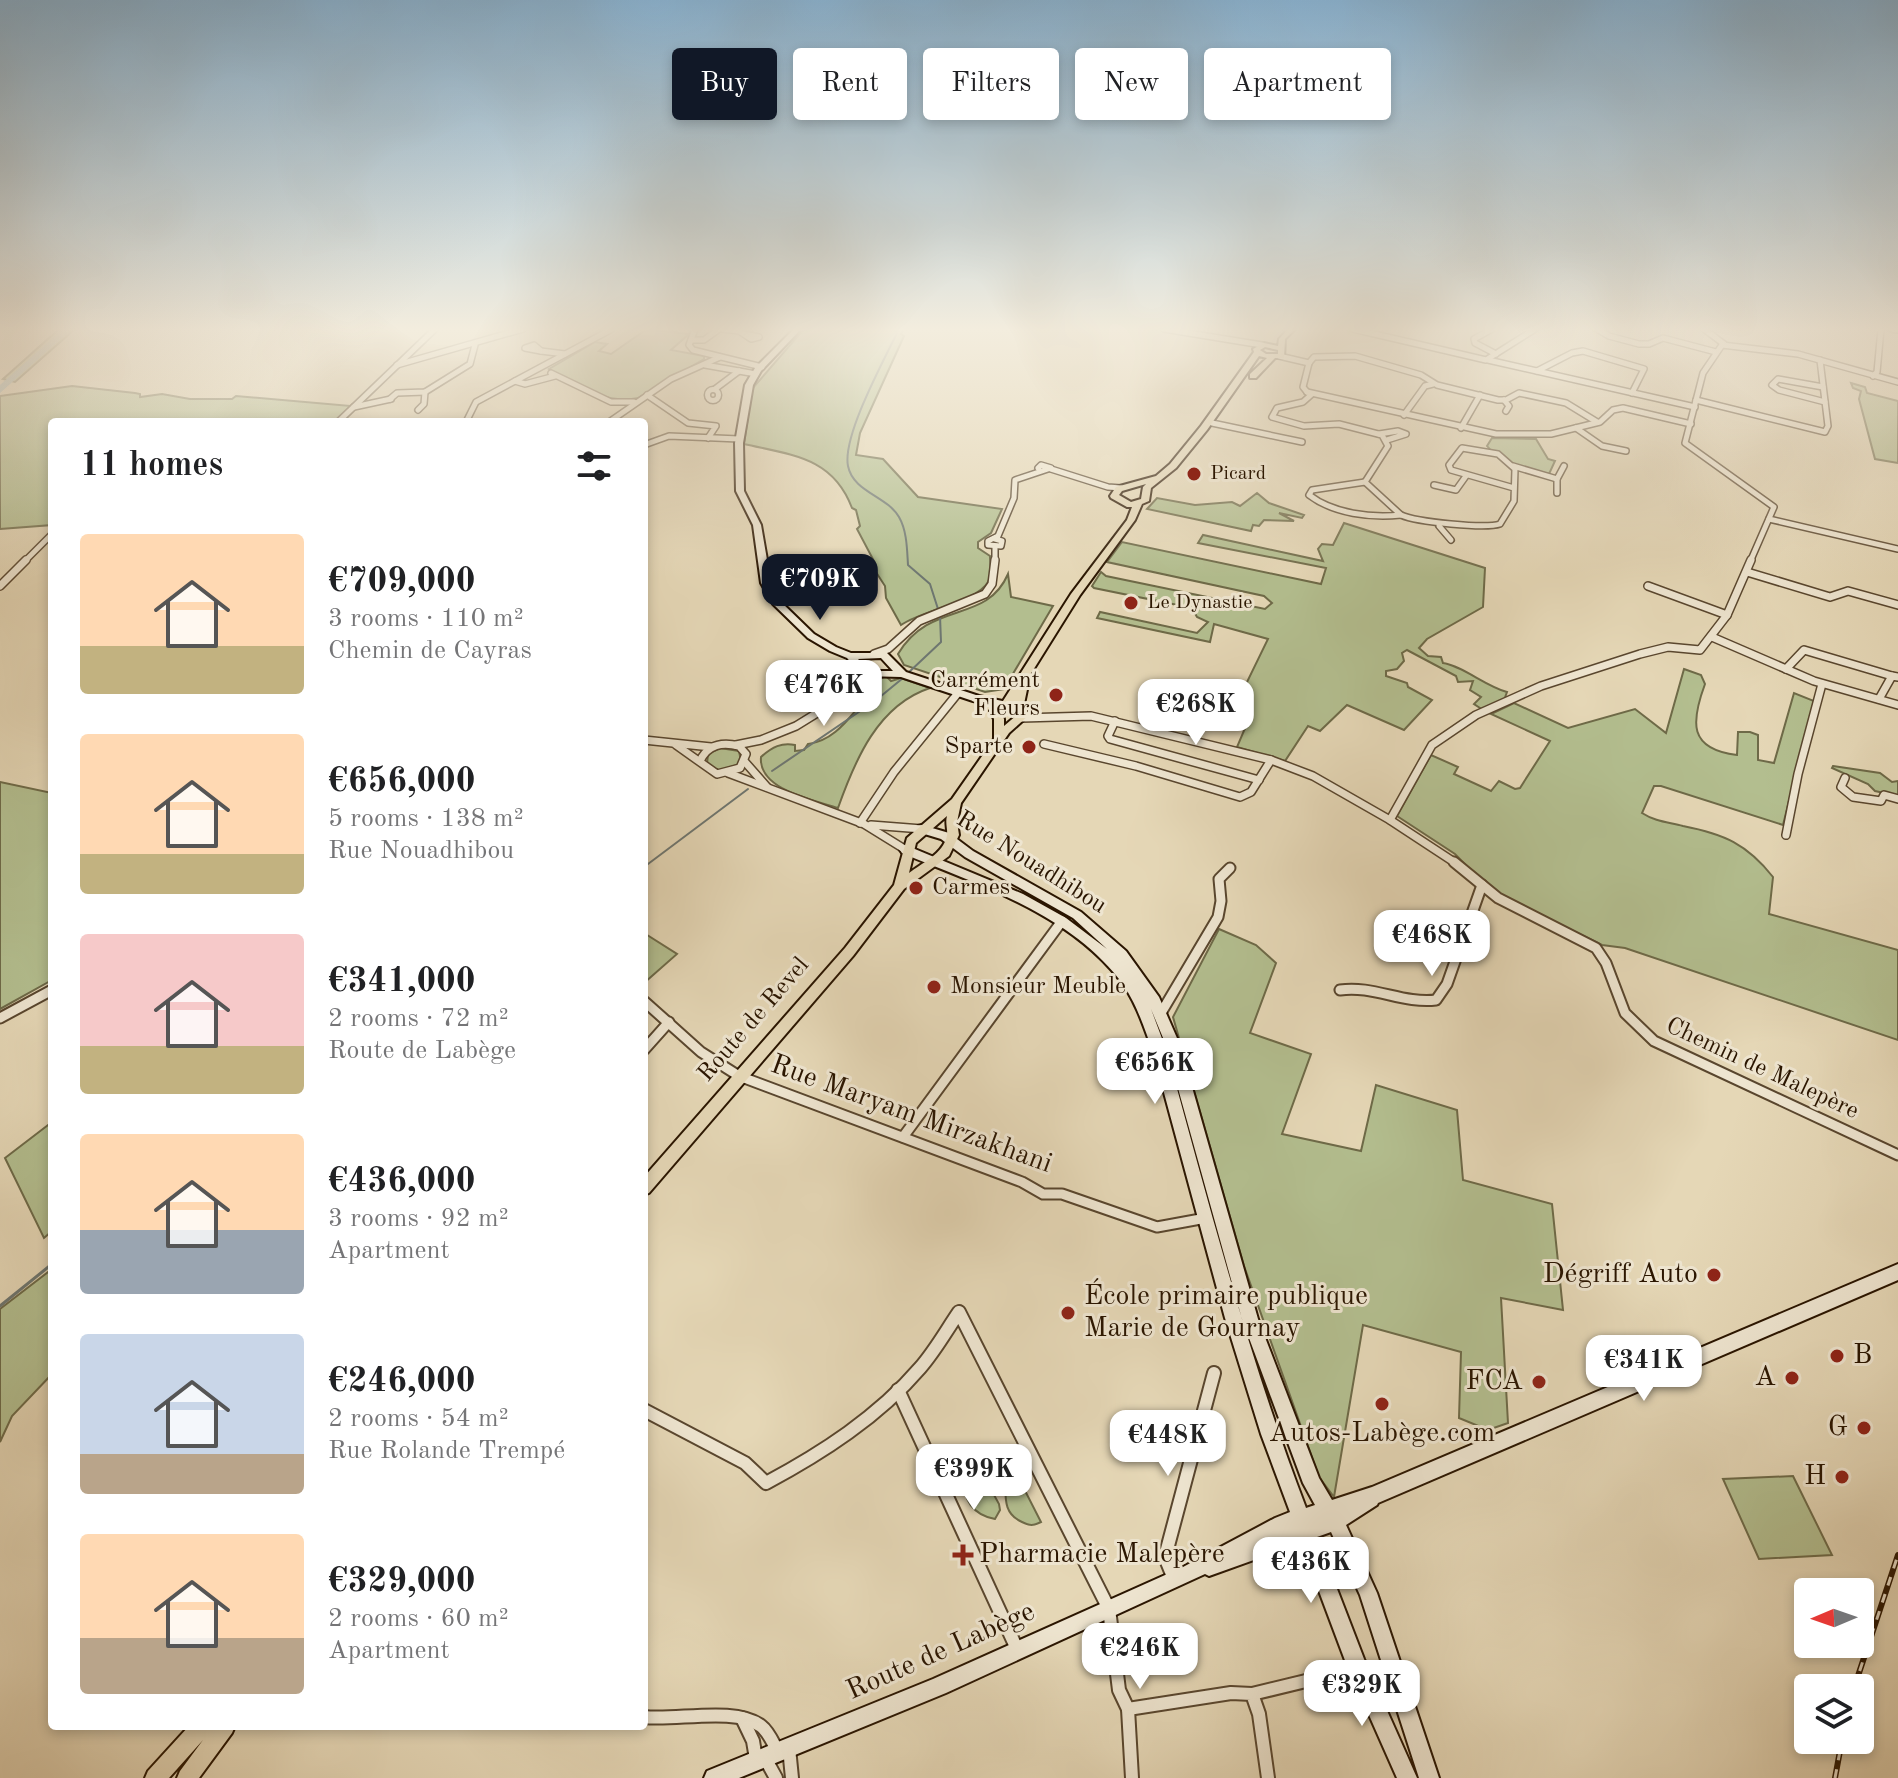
<!DOCTYPE html>
<meta charset="utf-8">
<style>
body{margin:0;font-family:"Old Standard TT",serif;background:#f6f6f6;color:#202124;height:100vh;display:flex;flex-direction:column;font-size:30px;white-space:nowrap}
*{box-sizing:border-box;margin:0}
p{font-size:26px;color:#757577}
.icon{flex:none;width:44px;height:44px;fill:none;stroke:currentColor;stroke-width:2;stroke-linecap:round;stroke-linejoin:round}
.map{position:relative;flex:1;overflow:hidden}
.side{position:absolute;left:48px;top:418px;width:600px;height:1312px;display:flex;flex-direction:column;background:#fff;border-radius:8px;box-shadow:0 4px 12px #0003}
.side>*{flex:none}
.guide{position:absolute;left:672px;top:48px;width:760px;height:72px;display:flex;gap:16px}
.needle{width:52px;rotate:268deg}
.tools{position:absolute;left:1794px;top:1578px;display:grid;gap:16px}
.tools a{display:grid;place-items:center;width:80px;height:80px;border-radius:8px;background:#fff;box-shadow:0 4px 12px #0003;font-size:40px}
.price{position:absolute;translate:-50% -68px;padding:0 18px;border-radius:16px;background:#fff;color:#222;font-size:26px;line-height:52px;filter:drop-shadow(0 2px 4px #0008)}
.price::after{content:'';position:absolute;left:50%;top:48px;width:24px;height:18px;margin-left:-12px;background:inherit;clip-path:polygon(0 0,100% 0,50% 100%)}
.price.on{background:#111827;color:#fff}
ul{padding:0;list-style:none}
li{display:flex;align-items:center;gap:24px;height:200px;padding:0 32px}
li span{display:grid;place-items:center;flex:none;width:224px;height:160px;border-radius:8px;color:#555}
li>.icon{margin-inline-start:auto}
span .icon{width:96px;height:96px;fill:#fffc;stroke-width:1}
li b{font-size:34px}
h2{display:flex;justify-content:space-between;align-items:center;height:96px;padding:0 32px;font-size:34px}
.tag{padding:0 28px;border-radius:8px;background:#fff;box-shadow:0 4px 12px #0003;font-size:28px;line-height:72px}
.tag.on{background:#111827;color:#fff}
.map>svg:first-child{display:block}
.green{fill:#b3be8f;stroke:#6e6a48;stroke-width:2}
.lines{fill:none;stroke-linecap:round;stroke-linejoin:round}
.stream-far1{stroke:#6e7670;stroke-width:2}
.stream{stroke:#6e7670;stroke-width:3}
.river{fill:#9cb6ba;fill-rule:evenodd}
.street-far3-casing{stroke:#59462e;stroke-width:8}
.street-far2-casing{stroke:#59462e;stroke-width:10}
.street-far1-casing{stroke:#59462e;stroke-width:13}
.street-casing{stroke:#59462e;stroke-width:16}
.secondary-casing{stroke:#2a1500;stroke-width:4}
.primary-casing{stroke:#2a1500;stroke-width:4}
.street-far3{stroke:#eee5d0;stroke-width:5}
.street-far2{stroke:#eee5d0;stroke-width:7}
.street-far1{stroke:#eee5d0;stroke-width:9}
.street{stroke:#eee5d0;stroke-width:12}
.secondary{fill:#eee5d0;fill-rule:evenodd}
.primary{fill:#e5d7b6;fill-rule:evenodd}
.rail-casing{stroke:#2a1500;stroke-width:6}
.rail{stroke:#eee5d0;stroke-width:3;stroke-dasharray:9;stroke-linecap:butt}
.poi-dot{fill:#8f2418;stroke:#eee5d0;stroke-width:3}
.labels{text-anchor:middle;dominant-baseline:central;stroke-width:6;stroke-linejoin:round;paint-order:stroke}
.far-poi-label{font-size:20px;fill:#2a1500;stroke:#eee5d0;text-anchor:start}
.poi-label{font-size:24px;fill:#2a1500;stroke:#eee5d0;text-anchor:end}
.street-label{font-size:24px;fill:#2a1500;stroke:#eee5d0}
.near-street-label{font-size:28px;fill:#2a1500;stroke:#eee5d0}
.near-poi-label{font-size:28px;fill:#2a1500;stroke:#eee5d0;text-anchor:end}
</style>
<div class="map">
<svg width="1898" height="1778" viewBox="0 0 1898 1778">
<rect width="100%" height="100%" fill="#e5d7b6"/>
<filter id="stains"><feTurbulence type="fractalNoise" baseFrequency=".0025" numOctaves="4"/><feColorMatrix values="0 0 0 0 .2 0 0 0 0 .09 0 0 0 0 .02 0 0 0 .5 -.17"/></filter>
<radialGradient id="worn" r=".72"><stop offset=".6" stop-color="#630" stop-opacity="0"/><stop offset="1" stop-color="#630" stop-opacity=".3"/></radialGradient>
<g class="green">
<path d="M59,329h16l-60,53 -12,-3z"/>
<path d="M647,329l42,5 -18,16 33,6v3l-66,39c-32,7 -62,-13 -89,-29l46,-27 12,2 -8,7 12,3z"/>
<path d="M804,329h100l-3,5 3,2 -44,97 -4,22 27,4 35,38 84,12 -11,24 -13,9v6l12,8c0,8 2,19 -2,26 -11,20 -66,28 -87,43l-15,-27 -1,-12 -13,-20 3,-3 -18,-34 3,-3 -4,-16 -4,-2c-19,-51 -60,-53 -108,-64l8,-55z"/>
<path d="M1851,383l14,4 2,6 31,8v62l-23,-4 -16,-60 2,-8 -8,-3z"/>
<path d="M72,386l63,7 5,1v3l22,-3 28,5h42l4,-3 115,10 -17,16h-282v103l-52,4v-133z"/>
<path d="M1492,438l44,1 12,20 7,2 -6,13c-21,-6 -48,-10 -62,-28z"/>
<path d="M1257,493l12,10 35,12 -2,3 -23,-5 15,8 -30,-1 -5,6 -6,-1 -2,6 -104,-22 10,-11 38,7 37,-3 8,4z"/>
<path d="M1344,523l141,45 -2,39 -56,32 -8,9 9,8 13,1 2,6c20,3 42,23 64,29l-4,11 -20,7 -9,-6 7,-7 -11,-7 3,-9 -15,1 -2,-6 -49,-26 -5,3 2,8 -7,8 -11,2v5l21,7 1,4 24,13 -28,30 -57,-25 -27,26 -12,-5 -23,35 -48,-14 9,-21 -18,-5 40,-82 -54,-15 -4,18 -113,-24 3,-6 97,21 11,-11 -11,-5 -5,-9 -98,-20 -2,-2 9,-14 5,4 159,33 7,-6 -8,-7 -157,-34 15,-20 199,42 5,-16 -128,-25 5,-8 120,26 -5,-12 4,-5 11,1z"/>
<path d="M1008,574l3,23 42,9 -49,83 -19,3 -81,-27 -6,-11c33,-55 88,-29 110,-80z"/>
<path d="M1684,669l17,6 4,9c-14,38 -17,65 32,71l1,-23h12l8,3v25l16,3 20,-70 20,8 -31,124 -122,-39h-7l-12,27c14,9 26,9 41,13 41,8 64,18 90,51l-4,37 129,36v90l-273,-92 -23,-3 -111,-54 -36,-37 -58,-38 34,-61 27,12 -4,7 37,17 8,-10 16,8 5,-1 30,-47 -59,-27 23,-11 54,25 67,-19 31,24z"/>
<path d="M886,676l5,5 10,-3 29,10c-52,17 -75,72 -92,120 -24,-8 -80,-18 -77,-51 11,-10 21,-15 34,-12v6l9,-1 4,-6c22,-3 35,-18 49,-35l-2,-9 10,-9 -4,-4z"/>
<path d="M720,748l19,3 2,10 -4,4 -20,6 -10,-7 1,-10z"/>
<path d="M1833,766l47,7 12,9 6,-1v15l-23,-5 -7,-7 -36,-16z"/>
<path d="M0,782l52,11v187l-52,29z"/>
<path d="M1219,929l37,16 20,18 -26,70 61,21 -29,80 79,17 15,-66 81,25 6,70 89,24 11,106 -62,-12 7,125 -20,7 -29,-12 2,-66 -98,-27 -29,172 -15,-20 -75,-211 -71,-249z"/>
<path d="M644,933l33,21 -33,29z"/>
<path d="M52,1122v109l-8,7 -39,-80z"/>
<path d="M52,1269v105l-40,42 -12,26v-133z"/>
<path d="M1014,1469l27,53c-8,4 -11,4 -19,0 -20,-9 -16,-26 -17,-46z"/>
<path d="M976,1470l6,3 17,31 1,6 -5,9c-22,-4 -32,-19 -31,-40z"/>
<path d="M1793,1476l39,79 -73,4 -36,-80z"/>
</g>
<g class="lines">
<g class="stream-far1">
<path d="M899,329c-14,29 -57,107 -51,137 5,26 39,30 51,51 8,14 8,32 9,48l22,19 8,25"/>
<path d="M907,674l34,-32 -1,-26"/>
<path d="M772,771l103,-70 28,-23"/>
<path d="M644,867l104,-78"/>
</g>
<path class="stream" d="M0,1306l52,-42"/>
<path class="river" d="M63,329h9l-72,64v-8z"/>
<g class="street-far3-casing">
<g id="street-far3">
<path d="M695,329l-6,16 4,5 69,17"/>
<path d="M722,329l17,2 12,8 8,-2 -15,-3"/>
<path d="M1164,329l98,16"/>
<path d="M1353,329l133,31 49,-31"/>
<path d="M1492,329l-18,10 1,4 21,11"/>
<path d="M1597,329l12,7 30,8h10l14,-6 53,14"/>
<path d="M1704,329l20,15"/>
<path d="M1891,329l7,1"/>
<path d="M691,340h13l15,-11"/>
<path d="M534,345l7,6 -16,-3z"/>
<path d="M541,351l24,3"/>
<path d="M1279,356l30,7"/>
<path d="M1488,360l207,47"/>
<path d="M1309,363l5,-6 41,-1 66,19 16,10 61,15h8l13,-7 47,10 31,19"/>
<path d="M397,365l126,-36"/>
<path d="M705,365l51,9"/>
<path d="M1537,371l35,-18 11,-2 61,18 -12,24"/>
<path d="M551,373l60,29h23"/>
<path d="M555,376l-30,8 -10,-3 97,-52"/>
<path d="M1873,376l4,-4 4,-43"/>
<path d="M1823,387l-45,-8 -6,6 7,5 46,12"/>
<path d="M715,389l24,-18"/>
<circle cx="713" cy="395" r="5.5"/>
<path d="M1307,392l189,42h55l49,-12 13,-12 10,-2 68,16"/>
<path d="M1307,392l-4,-5 6,-24"/>
<path d="M1312,394l-9,8 -26,6 -5,9 32,9 35,-2 43,11 6,11 -23,36"/>
<path d="M647,395l41,28 28,3 -8,12"/>
<path d="M390,399l7,-6 28,-1 45,-28 5,-19"/>
<path d="M1504,400l5,6 -3,5"/>
<path d="M1696,400l129,32 3,-6 -8,-66"/>
<path d="M354,407l37,-8"/>
<path d="M418,410l6,-6 1,-12"/>
<path d="M1404,415l21,-29 8,-2"/>
<path d="M338,422l97,-93"/>
<path d="M466,422l10,-20 39,-21"/>
<path d="M609,422l62,-43 49,-22"/>
<path d="M1212,423l90,19"/>
<path d="M1461,428l19,-33"/>
<path d="M1576,428l26,18 24,5"/>
<path d="M1379,434l19,-3 8,3 -19,6"/>
<path d="M644,445l25,-9 70,3"/>
<path d="M1513,466l44,13"/>
<path d="M1051,469l57,18 13,1"/>
<path d="M1365,482l36,33c-30,3 -67,-1 -92,-20l3,-5z"/>
<path d="M1434,485l22,5 10,-14"/>
<path d="M1557,493v-14l7,-13"/>
<path d="M1401,515c16,7 84,14 99,9l14,-23 1,-32 -17,-15 -36,-6 -13,17 2,5 63,18"/>
<path d="M1769,519l129,30"/>
<path d="M1439,526l12,14"/>
<path d="M995,539l7,2 -1,5 -13,-1v-4l10,-5 16,-38 1,-18 36,-12 -10,-3 -3,3 2,3"/>
<path d="M995,548v14"/>
<path d="M24,562l28,-28"/>
<path d="M1750,562l24,-55 -89,-64 18,-70 19,-28 76,9 100,28"/>
</g>
</g>
<g class="street-far2-casing">
<g id="street-far2">
<path d="M1747,572l83,25 18,-6 50,14"/>
<path d="M0,586l26,-26"/>
<path d="M1648,586l79,29"/>
<path d="M1712,637l102,44 84,24"/>
<path d="M874,654l14,-5 31,-28 66,-27 7,-10 3,-24"/>
<path d="M1786,669l18,-19 88,26"/>
<path d="M1879,699l13,-23 6,1"/>
<path d="M1022,718l69,-2 180,44 42,16 77,44 67,44"/>
<path d="M1115,721l-7,15 2,3 149,41"/>
<path d="M644,740l67,7"/>
<path d="M1044,744l92,22 104,31 11,-5 20,-32"/>
<path d="M676,745l41,29 23,-6 6,-14 -7,-8c-17,-4 -31,-2 -39,15"/>
<path d="M736,745l25,-5 35,-14 81,-50"/>
<path d="M745,762l22,25"/>
<path d="M728,773l136,51 42,26"/>
<path d="M1845,778l-4,9 12,10 28,4 3,-6 14,4"/>
<path d="M1390,820l42,-75 44,-30 65,-29 99,-32 28,-7 32,3 27,-35 24,-55"/>
<path d="M860,823l34,-51 64,-79"/>
<path d="M871,825l51,4"/>
<path d="M1786,835l12,-61 24,-90"/>
</g>
</g>
<g class="street-far1-casing">
<g id="street-far1">
<path d="M1454,862l44,36 98,50 10,15 19,50 29,28 244,114"/>
<path d="M1340,990c33,-5 63,14 96,10l11,-16 35,-99"/>
<path d="M644,1001l57,51 38,24 283,106 21,12h19l95,33 49,-9"/>
<path d="M1161,1013l57,-96 3,-16 -2,-22 11,-11"/>
<path d="M0,1018l52,-28"/>
<path d="M644,1050l25,-28"/>
<path d="M903,1137l159,-216"/>
</g>
</g>
<g class="street-casing">
<g id="street">
<path d="M898,1390l119,259"/>
<path d="M644,1410l101,53 21,20c56,-30 112,-66 154,-115 15,-17 26,-37 39,-56l150,297 10,81 9,19 4,69"/>
<path d="M1174,1579l-9,-22 49,-184"/>
<path d="M1252,1694l87,-21"/>
<path d="M1128,1709l103,-16 21,1 7,20 9,64"/>
<path d="M644,1717c32,4 91,-11 117,9 8,6 12,17 17,26"/>
<path d="M742,1718l11,23 3,18"/>
<path d="M789,1748l3,30"/>
<path d="M765,1758l11,20"/>
</g>
</g>
<g class="secondary-casing">
<g id="secondary">
<path d="M794,329h7l-40,42 -8,14 -10,58 1,48 17,34 10,58 11,20 32,31 22,13 15,6h36l19,19 73,24 28,6 1,2 -1,2 -4,1 -30,-6 -72,-24 -38,-1 -16,-18 -17,-7 -22,-13 -35,-34 -12,-21 -8,-58 -17,-34 -1,-48 10,-58 10,-17zM881,658l12,13h-23l-12,-12z"/>
<path d="M922,825l27,8 24,18 108,61 45,39 33,46 21,48 78,274 61,159 13,22 40,-13 526,-223v16l-520,223 -1,2 -31,20 31,68 62,185h-20l-59,-183 -29,-63 -14,5 47,122 53,119h-20l-51,-115 -45,-120 -92,33 -4,-2 -259,119 -207,85h-35l3,-7 226,-92 250,-112 92,-49 15,-6 -29,-78 -36,-116 -72,-266c-9,-25 -17,-51 -34,-73 -53,-67 -141,-94 -217,-126l-2,-3 6,-4 4,1 113,47 43,24 41,31 -34,-31 -108,-61 -24,-18 -23,-7 -2,-3 2,-3zM1151,1009l15,36 76,274 61,164 12,22 -9,3c-57,-149 -97,-303 -139,-456z"/>
</g>
</g>
<g class="primary-casing">
<g id="primary">
<path d="M1288,329h7l-10,10 -1,19h-9l-19,20h-6v-4l17,-16 -8,-2 -52,74 -31,38 -25,20 -2,13 -7,3 -7,16 -55,75 -50,80 -6,29 5,11 -20,18 -48,70 -4,19 2,13 -10,21 -45,33 -51,67 -204,237 -5,2v-18l201,-229 49,-63 13,-47 45,-39 42,-60v-20l-4,-8 9,-9 4,-1 68,-107 56,-74 5,-13h-5l-16,-9 -1,-2 6,-9 40,-11 14,-12 31,-38 53,-74 -1,-3 11,-6 14,3 1,-7zM1265,347l13,3v4h-12l-6,-4zM1146,484l-3,3 -2,12 -10,3 -12,-7 3,-4zM1012,706h3l3,8 -14,12v-7l-3,-7 5,-5zM947,816c-2,7 1,14 0,20 -4,18 -25,27 -38,37l7,-30z"/>
<path d="M189,1726h23l-2,3 3,-3h22l-3,7 -33,45h-22l3,-7 23,-31 -34,38h-24l3,-7z"/>
</g>
</g>
<use href="#street-far3" class="street-far3"/>
<use href="#street-far2" class="street-far2"/>
<use href="#street-far1" class="street-far1"/>
<use href="#street" class="street"/>
<use href="#secondary" class="secondary"/>
<use href="#primary" class="primary"/>
<g class="rail-casing">
<g id="rail">
<path d="M1854,1688l44,-133"/>
<path d="M1835,1778l7,-38"/>
</g>
</g>
<use href="#rail" class="rail"/>
</g>
<linearGradient id="sky" x2="0" y2="1"><stop stop-color="#89b5d6"/><stop offset="0.57" stop-color="#f3edde"/><stop offset="1" stop-color="#f3edde" stop-opacity="0"/></linearGradient>
<rect width="1898" height="578" fill="url(#sky)"/>
<g class="poi-dot">
<circle cx="1194" cy="474" r="8"/>
<circle cx="1131" cy="603" r="8"/>
<circle cx="1056" cy="695" r="8"/>
<circle cx="1029" cy="747" r="8"/>
<circle cx="916" cy="888" r="8"/>
<circle cx="934" cy="987" r="8"/>
<circle cx="1714" cy="1275" r="8"/>
<circle cx="1068" cy="1313" r="8"/>
<circle cx="1837" cy="1356" r="8"/>
<circle cx="1792" cy="1378" r="8"/>
<circle cx="1539" cy="1382" r="8"/>
<circle cx="1382" cy="1404" r="8"/>
<circle cx="1864" cy="1428" r="8"/>
<circle cx="1842" cy="1477" r="8"/>
<path d="M959 1543h8v8h8v8h-8v8h-8v-8h-8v-8h8z"/>
</g>
<g class="labels">
<g class="far-poi-label">
<text x="1210" y="474">Picard</text>
<text x="1147" y="603">Le Dynastie</text>
</g>
<g class="poi-label">
<text x="1040" y="681">Carrément<tspan x="1040" dy="28">Fleurs</tspan></text>
<text x="1013" y="747">Sparte</text>
<text x="932" y="888" text-anchor="start">Carmes</text>
<text x="950" y="987" text-anchor="start">Monsieur Meuble</text>
</g>
<g class="street-label">
<text transform="translate(1031 863) rotate(32)">Rue Nouadhibou</text>
<text transform="translate(754 1020) rotate(-49)">Route de Revel</text>
<text transform="translate(1762 1069) rotate(25)">Chemin de Malepère</text>
</g>
<g class="near-street-label">
<text transform="translate(911 1115) rotate(20)">Rue Maryam Mirzakhani</text>
<text transform="translate(941 1652) rotate(-24)">Route de Labège</text>
</g>
<g class="near-poi-label">
<text x="1698" y="1275">Dégriff Auto</text>
<text x="1084" y="1297" text-anchor="start">École primaire publique<tspan x="1084" dy="32">Marie de Gournay</tspan></text>
<text x="1853" y="1356" text-anchor="start">B</text>
<text x="1776" y="1378">A</text>
<text x="1523" y="1382">FCA</text>
<text x="1848" y="1428">G</text>
<text x="1382" y="1434" text-anchor="middle">Autos-Labège.com</text>
<text x="1826" y="1477">H</text>
<text x="979" y="1555" text-anchor="start">Pharmacie Malepère</text>
</g>
</g>
<rect width="100%" height="100%" filter="url(#stains)"/>
<rect width="100%" height="100%" fill="url(#worn)"/>
</svg>
<div class="tools">
<a><svg class="needle" viewBox="-14 -14 28 28"><path d="M0-13l5 13h-10z" fill="#e53935"/><path d="M0 13l5-13h-10z" fill="#757577"/></svg></a>
<a><svg class="icon" aria-label="layers" viewBox="0 0 24 24"><path d="M12 4l9 5-9 5-9-5zM3 14l9 5 9-5"/></svg></a>
</div>
<b class="price on" style="left:820px;top:622px">€709K</b>
<b class="price" style="left:824px;top:728px">€476K</b>
<b class="price" style="left:1196px;top:747px">€268K</b>
<b class="price" style="left:1432px;top:978px">€468K</b>
<b class="price" style="left:1155px;top:1106px">€656K</b>
<b class="price" style="left:1644px;top:1403px">€341K</b>
<b class="price" style="left:1168px;top:1478px">€448K</b>
<b class="price" style="left:974px;top:1512px">€399K</b>
<b class="price" style="left:1311px;top:1605px">€436K</b>
<b class="price" style="left:1140px;top:1691px">€246K</b>
<b class="price" style="left:1362px;top:1728px">€329K</b>
<div class="guide">
<a class="tag on">Buy</a>
<a class="tag">Rent</a>
<a class="tag">Filters</a>
<a class="tag">New</a>
<a class="tag">Apartment</a>
</div>
<section class="side">
<h2>11 homes<svg class="icon" aria-label="filters" viewBox="0 0 24 24"><path d="M4 7h16M4 17h16"/><circle cx="9" cy="7" r="2"/><circle cx="15" cy="17" r="2"/></svg></h2>
<ul>
<li><span style="background:linear-gradient(#ffd9b3 70%,#c2b280 0)"><svg class="icon" aria-label="home" viewBox="0 0 24 24"><path d="M3 11l9-7 9 7M6 9v11h12V9"/></svg></span><div><b>€709,000</b><p>3 rooms · 110 m²</p><p>Chemin de Cayras</p></div></li>
<li><span style="background:linear-gradient(#ffd9b3 75%,#c2b280 0)"><svg class="icon" aria-label="home" viewBox="0 0 24 24"><path d="M3 11l9-7 9 7M6 9v11h12V9"/></svg></span><div><b>€656,000</b><p>5 rooms · 138 m²</p><p>Rue Nouadhibou</p></div></li>
<li><span style="background:linear-gradient(#f6c9c9 70%,#c2b280 0)"><svg class="icon" aria-label="home" viewBox="0 0 24 24"><path d="M3 11l9-7 9 7M6 9v11h12V9"/></svg></span><div><b>€341,000</b><p>2 rooms · 72 m²</p><p>Route de Labège</p></div></li>
<li><span style="background:linear-gradient(#ffd9b3 60%,#9aa5b1 0)"><svg class="icon" aria-label="home" viewBox="0 0 24 24"><path d="M3 11l9-7 9 7M6 9v11h12V9"/></svg></span><div><b>€436,000</b><p>3 rooms · 92 m²</p><p>Apartment</p></div></li>
<li><span style="background:linear-gradient(#c9d6e8 75%,#b9a48a 0)"><svg class="icon" aria-label="home" viewBox="0 0 24 24"><path d="M3 11l9-7 9 7M6 9v11h12V9"/></svg></span><div><b>€246,000</b><p>2 rooms · 54 m²</p><p>Rue Rolande Trempé</p></div></li>
<li><span style="background:linear-gradient(#ffd9b3 65%,#b9a48a 0)"><svg class="icon" aria-label="home" viewBox="0 0 24 24"><path d="M3 11l9-7 9 7M6 9v11h12V9"/></svg></span><div><b>€329,000</b><p>2 rooms · 60 m²</p><p>Apartment</p></div></li>
</ul>
</section>
</div>
